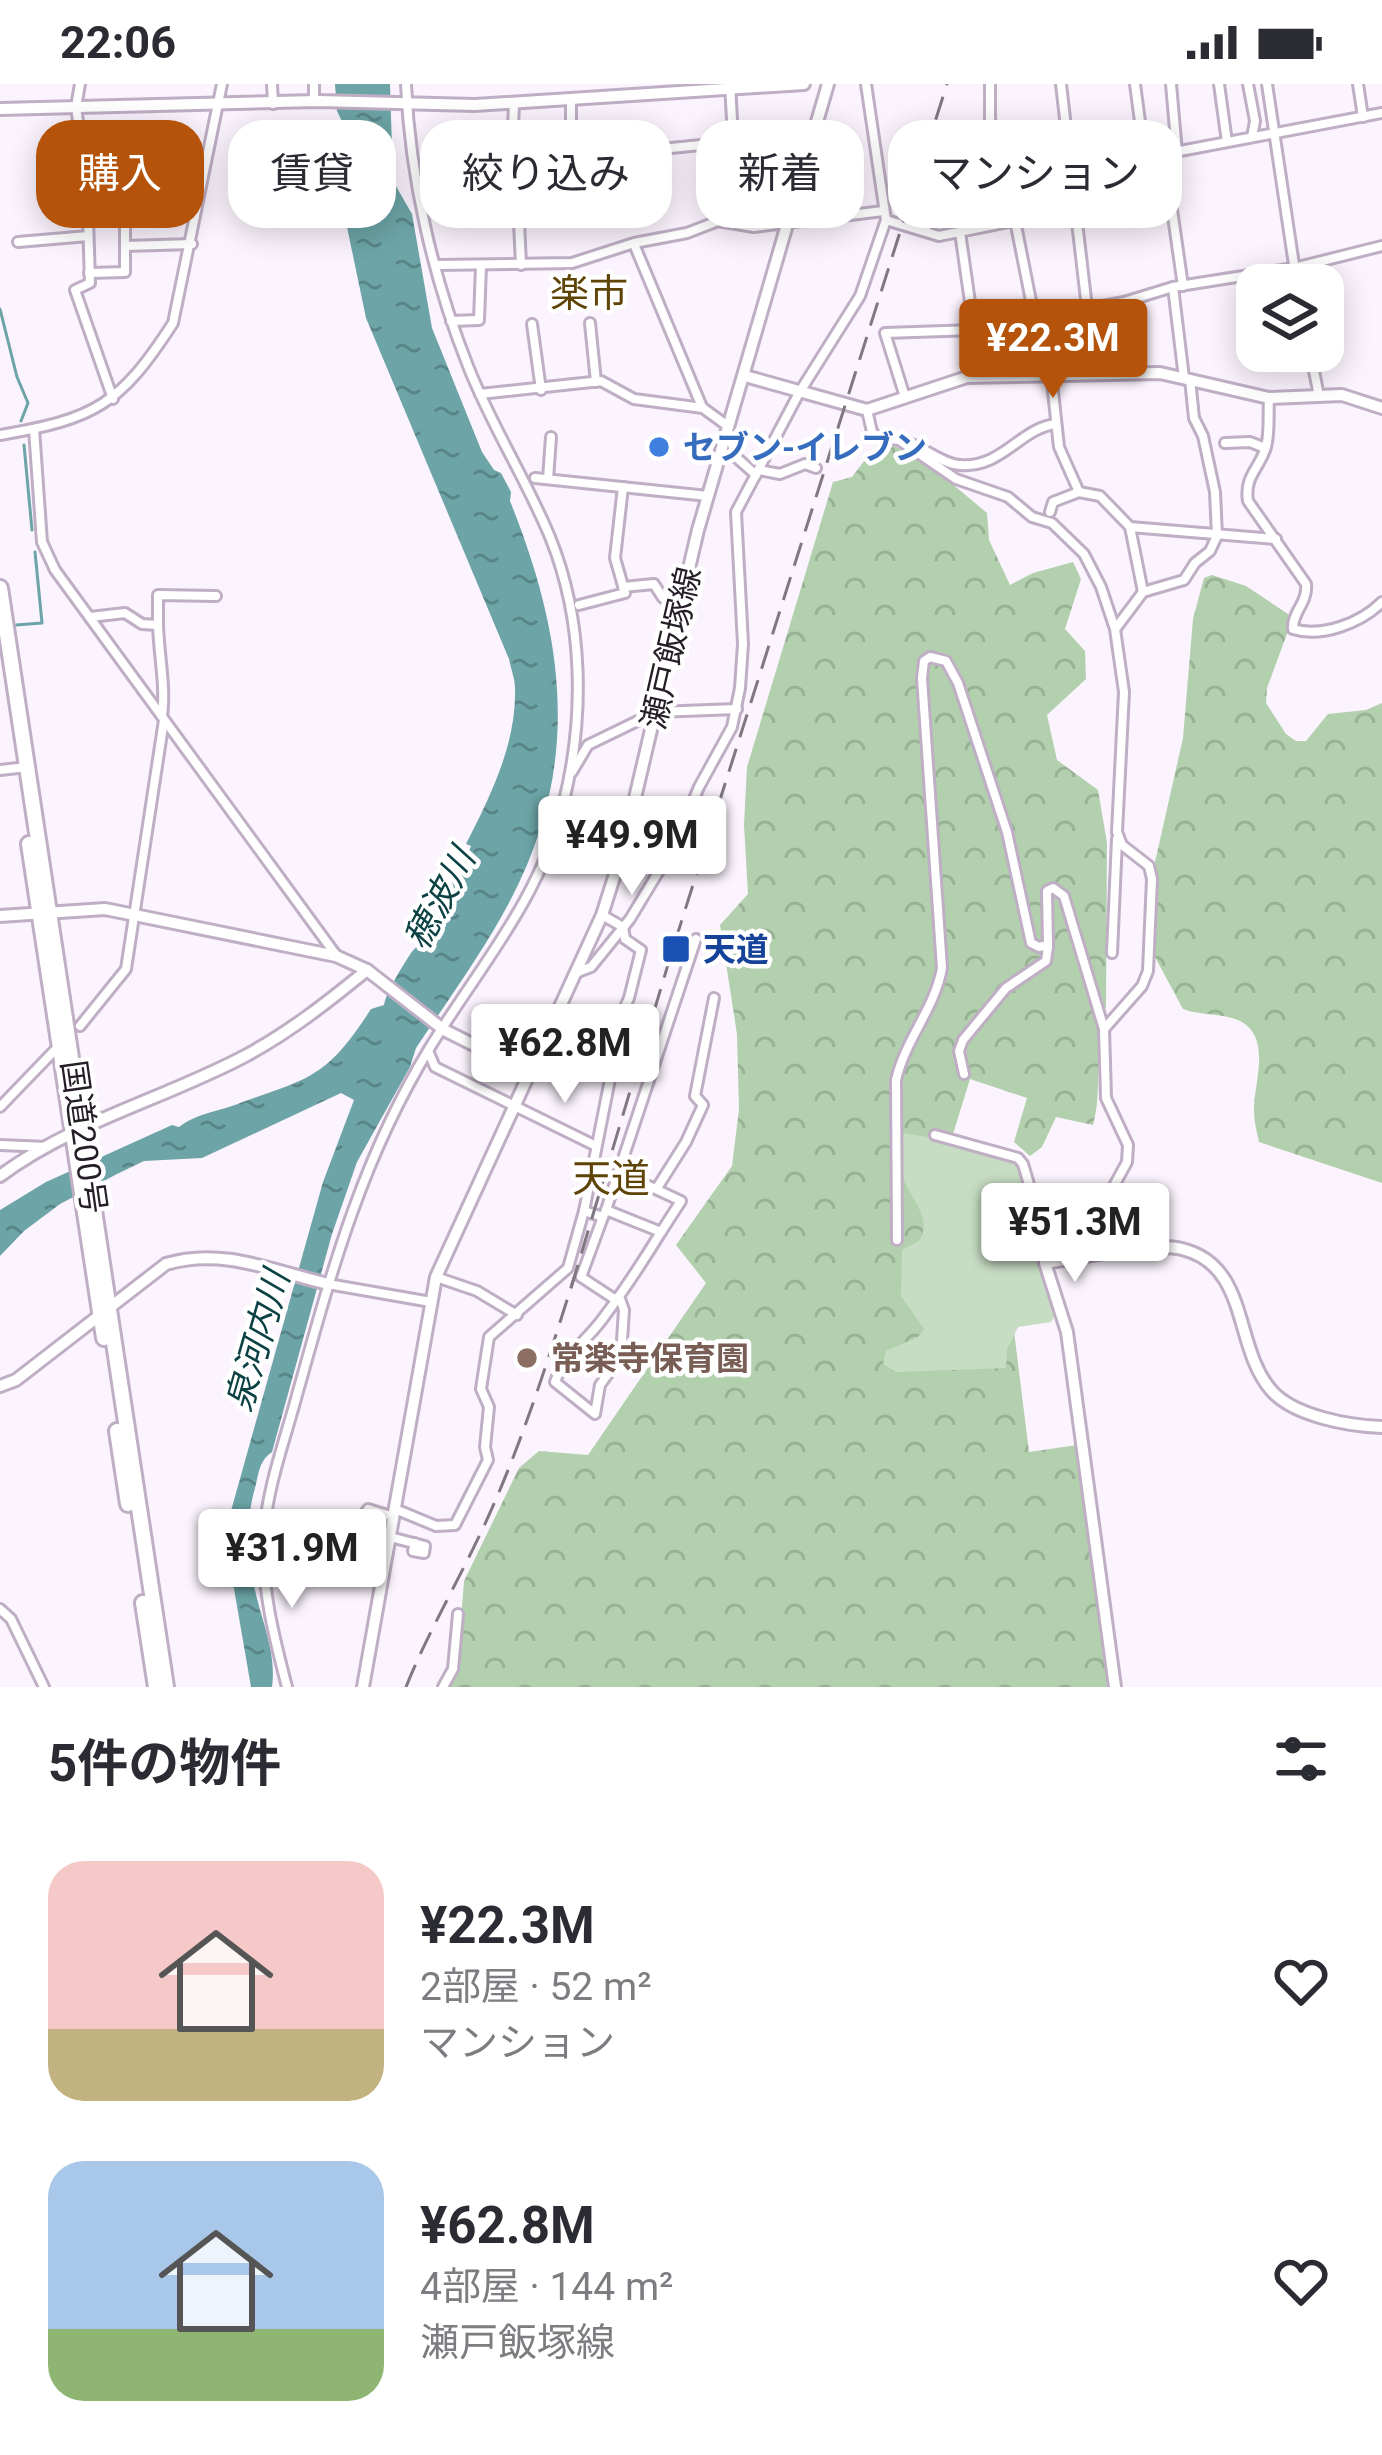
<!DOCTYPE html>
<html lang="ja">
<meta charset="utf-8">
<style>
body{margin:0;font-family:Roboto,"Noto Sans JP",sans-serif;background:#f2f2f3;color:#2b2b33;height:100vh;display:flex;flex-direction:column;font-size:45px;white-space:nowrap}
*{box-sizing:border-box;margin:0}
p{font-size:39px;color:#7c7c81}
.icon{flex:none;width:66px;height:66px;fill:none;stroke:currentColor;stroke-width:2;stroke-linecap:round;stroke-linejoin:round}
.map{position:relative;height:1603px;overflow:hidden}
.details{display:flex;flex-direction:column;background:#fff;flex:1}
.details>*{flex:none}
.banner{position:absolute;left:36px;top:36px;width:1311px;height:108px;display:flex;gap:24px}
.tools{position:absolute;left:1236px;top:180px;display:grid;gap:24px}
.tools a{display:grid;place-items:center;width:108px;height:108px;border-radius:24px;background:#fff;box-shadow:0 6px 30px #0003;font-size:60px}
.price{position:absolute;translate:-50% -102px;padding:0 27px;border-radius:12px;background:#fff;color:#222;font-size:39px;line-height:78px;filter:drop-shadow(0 3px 6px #0008)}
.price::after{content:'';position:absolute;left:50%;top:72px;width:36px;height:27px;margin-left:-18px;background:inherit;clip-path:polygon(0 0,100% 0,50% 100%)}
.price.selected{background:#b45309;color:#fff}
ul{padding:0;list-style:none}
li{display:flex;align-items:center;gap:36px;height:300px;padding:0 48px}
li span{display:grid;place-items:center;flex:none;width:336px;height:240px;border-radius:36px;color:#555}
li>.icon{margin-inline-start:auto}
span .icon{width:144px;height:144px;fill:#fffc;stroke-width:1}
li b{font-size:51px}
h2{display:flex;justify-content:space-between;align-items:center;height:144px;padding:0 48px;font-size:51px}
.tag{padding:0 42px;border-radius:36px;background:#fff;box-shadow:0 6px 30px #0003;font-size:42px;line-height:108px}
.tag.selected{background:#b45309;color:#fff}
.status{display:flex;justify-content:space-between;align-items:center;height:84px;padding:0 60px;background:#fff;direction:ltr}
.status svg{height:33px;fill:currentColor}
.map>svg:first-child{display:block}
.forest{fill:url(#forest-crowns)}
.park{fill:#c7ddc3}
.water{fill:url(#water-ripples)}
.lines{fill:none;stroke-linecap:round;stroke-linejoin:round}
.stream{stroke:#6ca4a7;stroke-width:3}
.street-casing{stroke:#bfaec4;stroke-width:14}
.secondary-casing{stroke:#bfaec4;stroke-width:16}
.highway-casing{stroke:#bfaec4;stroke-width:20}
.street{stroke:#fff;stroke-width:8}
.secondary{stroke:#fff;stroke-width:10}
.highway{stroke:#fff;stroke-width:14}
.rail{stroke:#7f7881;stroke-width:3;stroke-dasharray:24 12;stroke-linecap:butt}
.shop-dot{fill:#3f7fe0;stroke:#fff;stroke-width:4.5}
.transit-dot{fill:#1a4fb4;stroke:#fff;stroke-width:4.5}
.education-dot{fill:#8d6e63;stroke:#fff;stroke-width:4.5}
.labels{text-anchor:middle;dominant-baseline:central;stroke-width:9;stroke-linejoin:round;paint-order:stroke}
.shop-label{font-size:33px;font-weight:bold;fill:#366cbe;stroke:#fff;text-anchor:start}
.street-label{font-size:33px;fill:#251e27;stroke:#fff}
.transit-label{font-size:33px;font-weight:bold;fill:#164399;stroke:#fff;text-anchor:start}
.education-label{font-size:33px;font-weight:bold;fill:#785e54;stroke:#fff;text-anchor:start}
.water-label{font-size:36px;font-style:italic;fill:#0d4245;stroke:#fff}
.quarter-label{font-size:39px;fill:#5f4408;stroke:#fff}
</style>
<div class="status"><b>22:06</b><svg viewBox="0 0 49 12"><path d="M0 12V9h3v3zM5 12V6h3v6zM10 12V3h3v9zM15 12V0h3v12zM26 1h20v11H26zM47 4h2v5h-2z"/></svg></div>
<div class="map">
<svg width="1382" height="1603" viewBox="0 0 1382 1603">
<defs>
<pattern id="forest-crowns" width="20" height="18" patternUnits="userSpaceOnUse" patternTransform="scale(3)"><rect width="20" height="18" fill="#b2d0ad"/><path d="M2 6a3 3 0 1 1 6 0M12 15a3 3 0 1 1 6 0" fill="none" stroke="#99b295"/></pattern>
<pattern id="water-ripples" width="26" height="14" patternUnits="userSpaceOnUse" patternTransform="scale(3)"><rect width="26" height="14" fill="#6ca4a7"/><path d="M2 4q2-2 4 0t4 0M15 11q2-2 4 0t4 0" fill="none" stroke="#598588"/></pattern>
</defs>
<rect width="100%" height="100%" fill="#fbf3fd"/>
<g class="forest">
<path d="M895,362l55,36 37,31 2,27 21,45 23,-12 40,-11 8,17 -16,50 20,22 1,28 -39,36 10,45 41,30 9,53 -1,163c-15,39 -2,79 -13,119l-37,-8 -14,30 -12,9 -16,-14 13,-44 -57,-19 -21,68 64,176 16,129 48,-7 33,242h-660l7,-17 7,-89 55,-113 20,-17 49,4 118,-172 -30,-38 56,-79 7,-57 -2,-75 -17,-109 28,-31 -4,-69 3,-58 86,-285 19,-5 15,-20z"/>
<path d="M1212,491l34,11 42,28 3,9 -24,65 -1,15 20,31 10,7h10l22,-27 38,-4 16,-7v480l-123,-41c-2,-10 -5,-20 -5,-30 -1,-27 19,-74 -14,-91 -17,-8 -39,-5 -57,-12l-34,-63 -3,-44 37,-164 10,-119 11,-41z"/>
</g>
<path class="park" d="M900,1049l36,5 73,19 10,7 22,63 1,49 15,37 -6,9 -33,5 -11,23 -1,18 -110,4 -13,-8 3,-13 32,-14 6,-8 -23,-33 1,-46 17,-9c15,-25 -10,-42 -17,-66 -3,-12 -2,-29 -2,-42z"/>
<path class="water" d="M335,0h55l3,97 19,33 20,114 50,124 12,18 7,3 10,19 -1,9c55,137 72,263 0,400 -27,51 -62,99 -94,147l-6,19 -53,95 -25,72 -60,218c-12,8 -13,19 -16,32 -10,34 -10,68 -2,102 7,34 23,66 18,101h-21l-23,-133 1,-36 94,-336 31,-82 -13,-7 -139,65 -58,3 -27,13 -57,30 -36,27 -24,25v-46l46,-28 126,-57 7,2c18,-14 42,-16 61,-24 69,-25 86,-24 131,-94l13,-4c2,-13 20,-41 27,-52 8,-10 14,-9 18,-23l7,-2 -3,-8 12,-30 9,-1 -3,-12 12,-27 6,1 2,-5 -5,-2c24,-47 51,-101 49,-156 0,-9 -4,-19 -6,-29l-143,-341 -19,-91 -2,-47 5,-9v-33l-13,-27z"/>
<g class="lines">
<g class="stream">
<path d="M0,225l17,68 11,26 -7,18"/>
<path d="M24,361l8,85"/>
<path d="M16,541l26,-2 -7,-71"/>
</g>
<g class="street-casing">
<g id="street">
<path d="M80,0l-4,23 11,78 3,98 -15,7 38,109"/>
<path d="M272,0l1,20"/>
<path d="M990,0v37l22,33 -3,36 25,126 15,38 10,93 20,45 21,4 30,31 146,12"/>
<path d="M1061,0l26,224"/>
<path d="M1135,0l10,75"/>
<path d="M1171,0l6,68"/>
<path d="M1219,0l8,58"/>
<path d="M1248,0l7,37 -3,16"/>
<path d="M1267,0l30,201"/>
<path d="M1358,0l5,33"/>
<path d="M730,1l8,138"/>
<path d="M571,17v57l160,-16"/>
<path d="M314,18v-18"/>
<path d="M514,19l-1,25 -12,24 -2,54 20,16 2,43"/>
<path d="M1164,70l19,132"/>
<path d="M1074,94l90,-24 218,-41"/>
<path d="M560,100l10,-29"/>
<path d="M87,101l50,-8"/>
<path d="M886,136l53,16 75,-15 63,-6"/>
<path d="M925,146c10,-27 13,-16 28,-33 9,-10 10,-17 23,-24l3,-21 20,-16"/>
<path d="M960,148l14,98"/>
<path d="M18,158l70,-6"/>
<path d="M634,160l68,163"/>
<path d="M125,162l67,-2"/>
<path d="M436,181l136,-2 62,-20 53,-10 31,-12 36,6 129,-16"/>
<path d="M89,189l36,-1v-52"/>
<path d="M1173,203l11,91"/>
<path d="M451,237l28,-1 2,-54"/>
<path d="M590,239l6,59"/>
<path d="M532,240l9,66"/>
<path d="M1310,267l9,45"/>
<path d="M480,310l121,-13 33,18 69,9 26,19"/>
<path d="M905,313l-20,-64 89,-3 150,-28 49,-15 121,-19 88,-22"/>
<path d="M1269,314c-1,15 1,35 -3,49 -6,21 -22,29 -18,54l58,83c2,19 -14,28 -13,45 29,9 68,-6 89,-27"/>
<path d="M867,326l5,22 7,6 20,2 57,39 52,18 24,20 20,6 32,31 17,33 14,42 9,63 -7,140 5,13 27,21 3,13 -4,92 -6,15 -37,42"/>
<path d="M34,345l8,113 13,28 281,385"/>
<path d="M728,350l9,24 19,17"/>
<path d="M0,351c95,-16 120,-30 173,-112l49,-239"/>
<path d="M906,358c18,5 36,22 54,23 43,3 60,-37 96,-41"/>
<path d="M1225,359l25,-1 15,6"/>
<path d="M759,386l21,4 25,-10 11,4"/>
<path d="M535,394l173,18"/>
<path d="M548,395l3,-42"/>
<path d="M1050,428l3,-10 26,-10"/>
<path d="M1130,443l13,65"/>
<path d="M623,503l31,-3 9,14 19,2"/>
<path d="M579,521l46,-12 -10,-35 8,-71"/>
<path d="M90,533l35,-4 17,11 16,1v-30l58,1"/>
<path d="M158,541c1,32 8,61 4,91"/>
<path d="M1116,544l27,-36 41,-12 11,-17 15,-12 7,-15 -2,-44 -12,-56 -9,-18 -4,-39"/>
<path d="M0,686l27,-3"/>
<path d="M572,688l16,-27 68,-33 81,-3"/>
<path d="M1112,869l5,-114"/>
<path d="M578,888l13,-5 39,-48 44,-73 25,-59 33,-60 8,-39 3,-44 -7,-132 63,-119 61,-97 26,-76 -20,-136"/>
<path d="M80,942l46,-57 38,-249"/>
<path d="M429,969l6,14 161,79"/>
<path d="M964,990l-5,-23 4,-11 43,-52 40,-27 2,-14"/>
<path d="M0,1023l54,-56"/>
<path d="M935,1051l83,23 5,6 15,51 9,8"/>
<path d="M0,1061l47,2"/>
<path d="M619,1088l62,29 -20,31"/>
<path d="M657,1104l29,-46 17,-37 -8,-9 19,-98"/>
<path d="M606,1126l90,-271"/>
<path d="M584,1127l19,6 3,-7 55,22c-19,31 -38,60 -60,89 -16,21 -37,35 -46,61l40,32 5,-29 21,-29 3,-46 -5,-14"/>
<path d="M603,1133l-22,60 35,23"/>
<path d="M897,1156l-1,-160c9,-40 39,-72 46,-112l-20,-290 2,-17 6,-4 16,4 12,22 49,149 24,111 8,4 9,-2 -1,-54 6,-3 11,8 40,133 2,69 22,47 -1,17 -17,31 -9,8 -47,15 -7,7 -2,40"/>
<path d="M436,1193l41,14 40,24"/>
<path d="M328,1200l103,18"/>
<path d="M395,1425l41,17 19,-1 33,-65 -3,-13 4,-40 -8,-18 8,-52 79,-69 16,-57 30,-152 2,-32 13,-29 12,-48 -16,-11 -2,-12 -21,-12"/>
<path d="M390,1453l35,9 -1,7 -11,-2 2,-8"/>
<path d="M343,1460l25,-35 26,8"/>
<path d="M0,1525l11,10 33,68"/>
<path d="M287,1603c-13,-50 -26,-100 -23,-152 3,-47 21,-95 33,-140 35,-125 64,-234 132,-346 50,-82 110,-148 134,-244 22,-87 21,-184 -13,-268 -24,-58 -59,-112 -82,-171 -35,-88 -58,-188 -62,-282"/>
<path d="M443,1603l10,-18 5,-55"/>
</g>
</g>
<g class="secondary-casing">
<g id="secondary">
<path d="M0,25l318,-8 157,4 329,-21"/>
<path d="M745,292l122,34 100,-33 193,-4 109,25 73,-3 40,13"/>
<path d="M0,832l105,-7 231,47 31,14 77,60 86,43"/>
<path d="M0,1092c74,-55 167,-78 247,-121 44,-24 82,-54 120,-85"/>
<path d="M0,1302l16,-6 150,-116c56,-17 107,7 162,20"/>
<path d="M363,1603l73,-410 166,-362 21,-66 75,-319 130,-446"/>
<path d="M1115,1603l-48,-355 -22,-69c34,-5 107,-22 137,-14 68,17 51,97 89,141 22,26 78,36 111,37"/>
</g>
</g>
<g class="highway-casing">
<g id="highway">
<path d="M0,504l166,1099"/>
<path d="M29,760l75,494"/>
<path d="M117,1347l11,73"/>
<path d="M143,1519l13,84"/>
</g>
</g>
<use href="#street" class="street"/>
<use href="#secondary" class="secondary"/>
<use href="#highway" class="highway"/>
<g class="rail">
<path d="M571,1204l102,-340 274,-864"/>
<path d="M406,1603c22,-55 52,-105 77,-159 38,-81 65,-168 92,-253"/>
</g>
</g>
<circle class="shop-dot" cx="659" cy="363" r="12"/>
<rect class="transit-dot" x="661" y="850" width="30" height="30" rx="6"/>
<circle class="education-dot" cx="527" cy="1274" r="12"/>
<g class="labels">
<g class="shop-label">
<text x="683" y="363">セブン-イレブン</text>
</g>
<g class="street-label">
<text transform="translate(671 564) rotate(-77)">瀬戸飯塚線</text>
<text transform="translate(84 1053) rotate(82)">国道200号</text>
</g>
<g class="transit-label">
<text x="703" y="865">天道</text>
</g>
<g class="education-label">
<text x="551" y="1274">常楽寺保育園</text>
</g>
<g class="water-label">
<text transform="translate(440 815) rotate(-62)">穂波川</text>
<text transform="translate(258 1257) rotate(-74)">泉河内川</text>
</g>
<g class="quarter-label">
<text x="589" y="210">楽市</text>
<text x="611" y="1095">天道</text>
</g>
</g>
</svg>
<div class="tools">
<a><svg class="icon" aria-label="layers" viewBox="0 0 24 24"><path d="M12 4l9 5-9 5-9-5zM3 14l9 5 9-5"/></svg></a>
</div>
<b class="price selected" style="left:1053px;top:317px">¥22.3M</b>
<b class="price" style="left:632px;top:814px">¥49.9M</b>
<b class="price" style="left:565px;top:1022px">¥62.8M</b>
<b class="price" style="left:1075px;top:1201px">¥51.3M</b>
<b class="price" style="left:292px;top:1527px">¥31.9M</b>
<div class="banner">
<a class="tag selected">購入</a>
<a class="tag">賃貸</a>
<a class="tag">絞り込み</a>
<a class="tag">新着</a>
<a class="tag">マンション</a>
</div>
</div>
<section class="details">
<h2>5件の物件<svg class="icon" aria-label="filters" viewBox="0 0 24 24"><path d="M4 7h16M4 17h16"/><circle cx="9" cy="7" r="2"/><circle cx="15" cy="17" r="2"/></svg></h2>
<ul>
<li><span style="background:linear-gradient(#f6c9c9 70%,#c2b280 0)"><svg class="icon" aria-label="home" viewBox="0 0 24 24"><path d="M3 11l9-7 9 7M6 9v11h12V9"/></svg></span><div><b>¥22.3M</b><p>2部屋 · 52 m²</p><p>マンション</p></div><svg class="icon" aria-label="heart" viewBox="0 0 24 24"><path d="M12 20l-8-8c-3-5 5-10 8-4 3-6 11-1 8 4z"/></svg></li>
<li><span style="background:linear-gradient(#a9c7e8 70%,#8fb573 0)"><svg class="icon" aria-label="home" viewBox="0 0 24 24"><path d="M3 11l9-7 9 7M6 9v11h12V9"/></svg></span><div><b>¥62.8M</b><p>4部屋 · 144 m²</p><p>瀬戸飯塚線</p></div><svg class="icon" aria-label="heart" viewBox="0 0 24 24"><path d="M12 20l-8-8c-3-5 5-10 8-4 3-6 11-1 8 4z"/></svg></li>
</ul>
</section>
